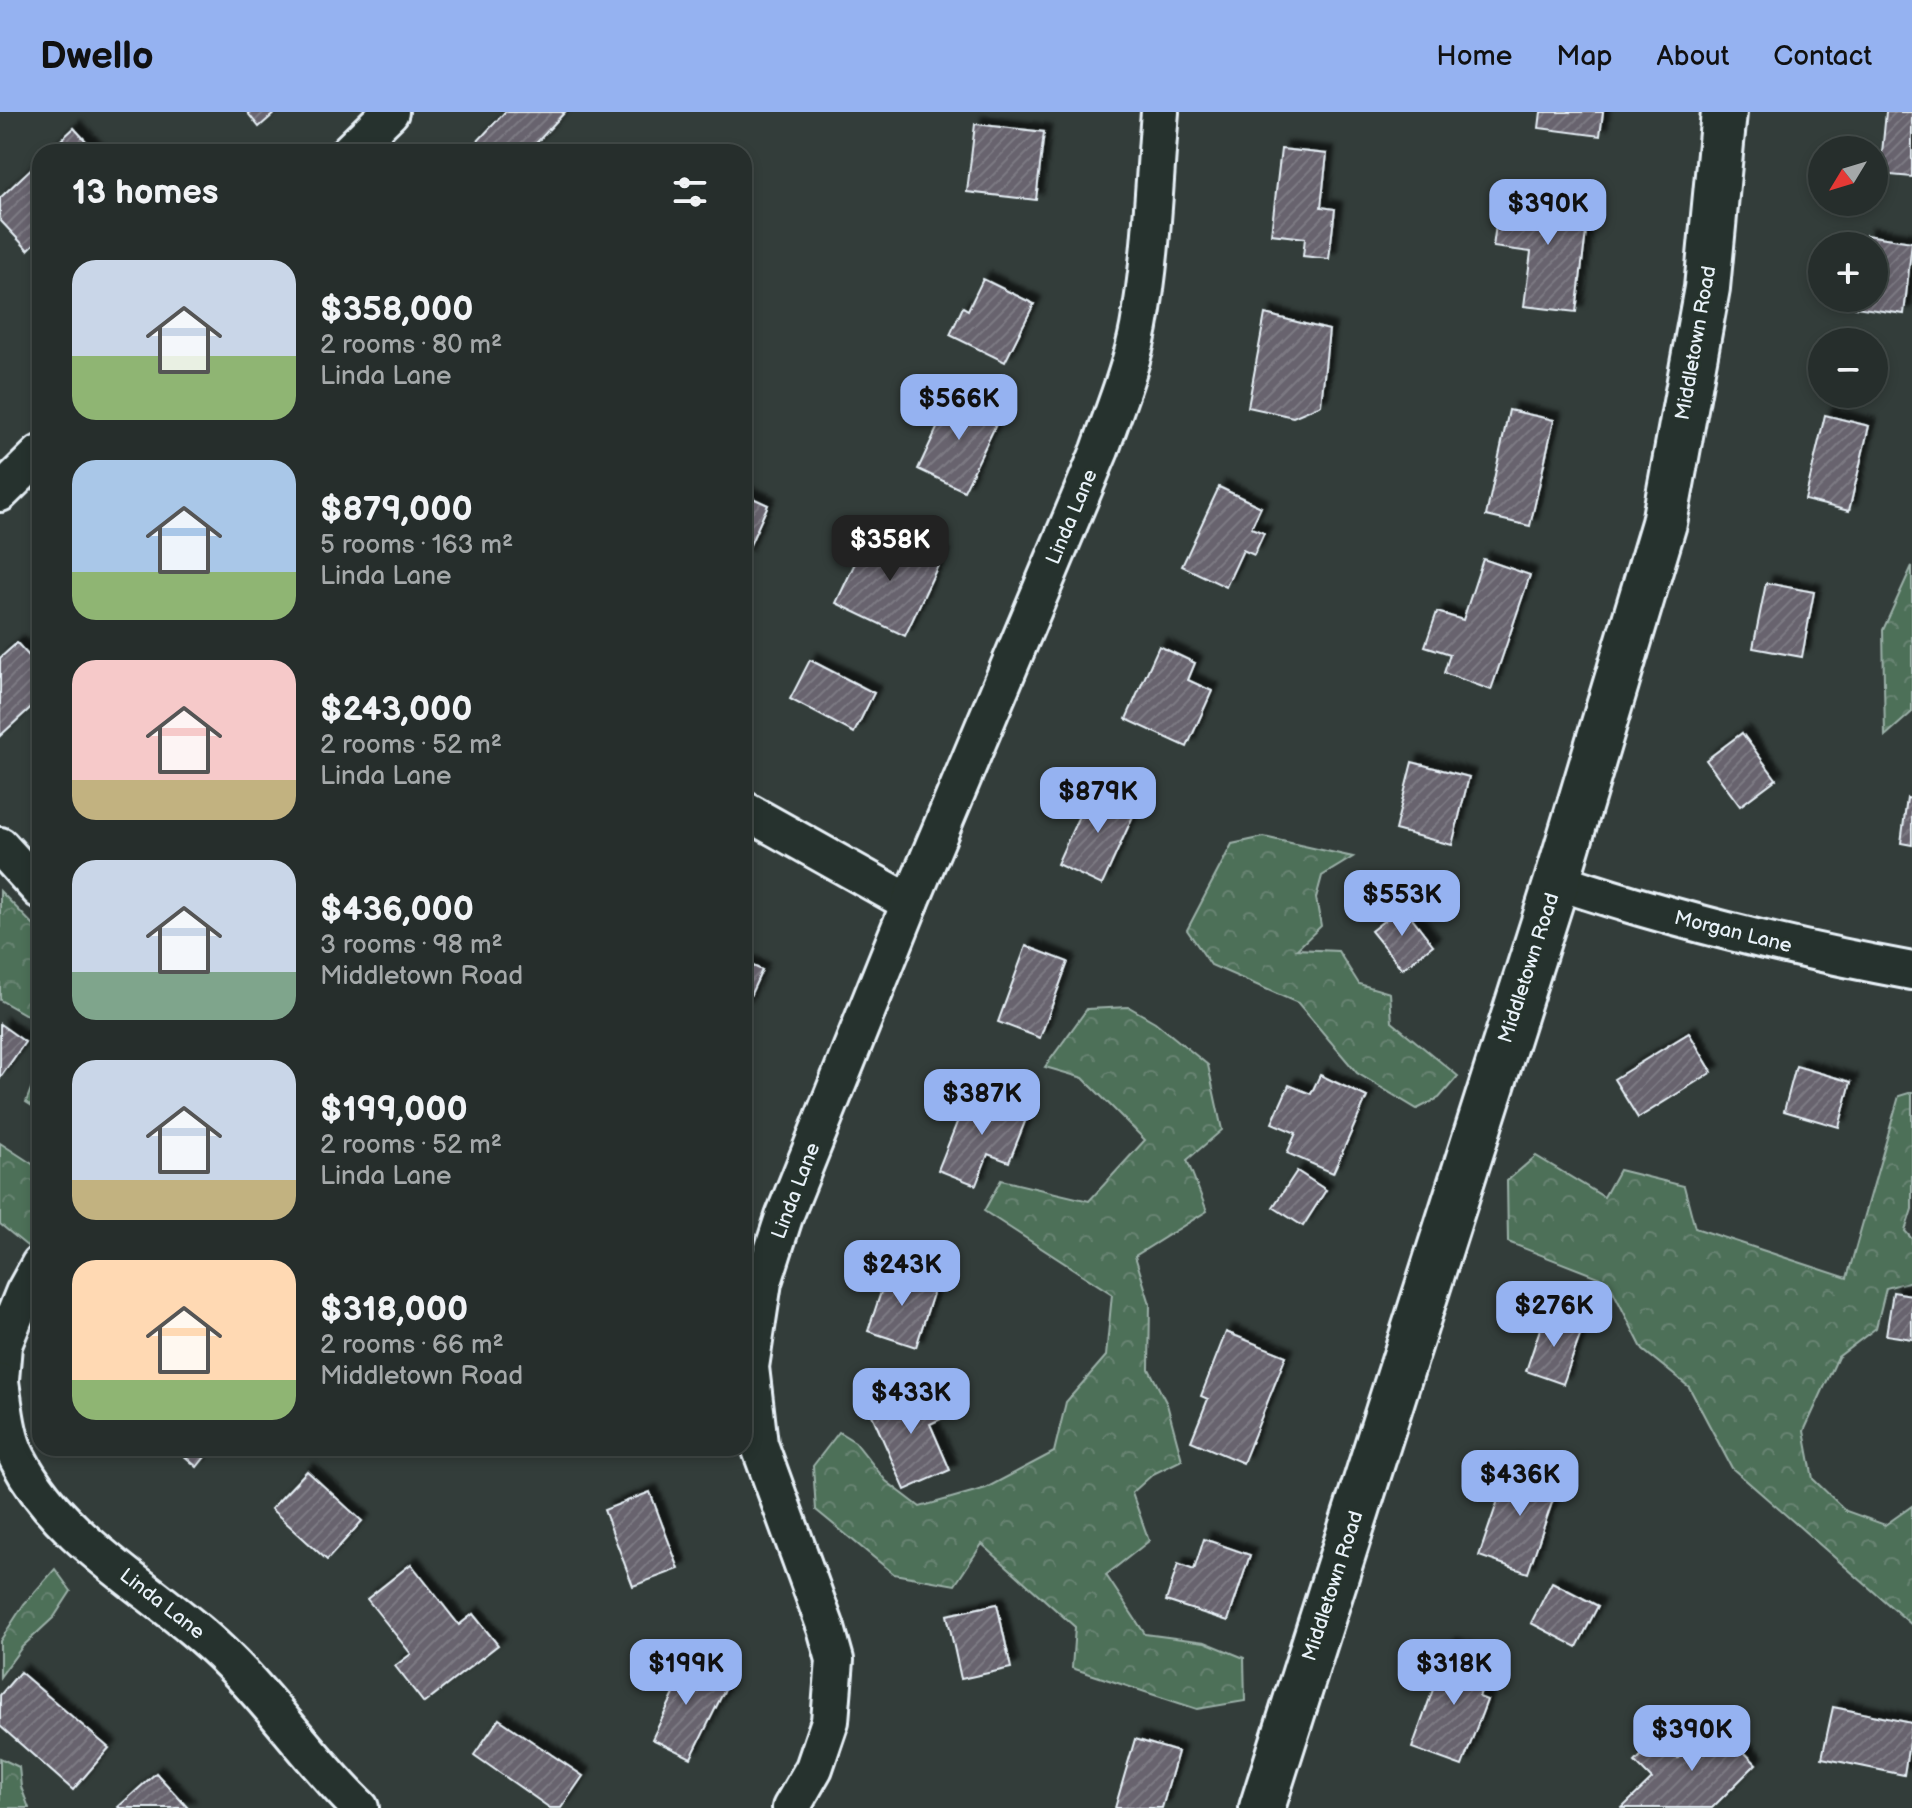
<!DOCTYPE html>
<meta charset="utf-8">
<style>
body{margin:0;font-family:"Balsamiq Sans",sans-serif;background:#2e3634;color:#f1f3f6;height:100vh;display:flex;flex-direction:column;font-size:30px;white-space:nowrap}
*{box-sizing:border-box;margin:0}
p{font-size:26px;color:#a4a8a9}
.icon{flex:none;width:44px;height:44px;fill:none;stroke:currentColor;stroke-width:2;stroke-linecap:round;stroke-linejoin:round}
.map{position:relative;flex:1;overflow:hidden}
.sheet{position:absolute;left:32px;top:32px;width:720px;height:1312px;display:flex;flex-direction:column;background:#262e2c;border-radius:24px;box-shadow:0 4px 12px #0003,0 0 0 2px #424a48}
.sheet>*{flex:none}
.needle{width:52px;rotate:232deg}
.buttons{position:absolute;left:1808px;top:24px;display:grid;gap:16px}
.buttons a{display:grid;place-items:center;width:80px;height:80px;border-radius:50%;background:#262e2c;box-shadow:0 4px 12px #0003,0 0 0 2px #424a48;font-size:40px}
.price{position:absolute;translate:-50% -68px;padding:0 18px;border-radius:16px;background:#95b2f1;color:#111;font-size:26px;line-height:52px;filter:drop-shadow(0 2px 4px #0008)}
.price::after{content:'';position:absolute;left:50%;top:48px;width:24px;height:18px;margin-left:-12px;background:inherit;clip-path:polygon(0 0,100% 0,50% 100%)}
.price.on{background:#222;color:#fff}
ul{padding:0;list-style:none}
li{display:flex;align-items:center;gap:24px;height:200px;padding:0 40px}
li span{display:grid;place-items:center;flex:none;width:224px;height:160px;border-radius:24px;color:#555}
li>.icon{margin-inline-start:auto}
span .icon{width:96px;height:96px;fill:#fffc;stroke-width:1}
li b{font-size:34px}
h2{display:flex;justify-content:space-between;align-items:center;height:96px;padding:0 40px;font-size:34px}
header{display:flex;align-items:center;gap:48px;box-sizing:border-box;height:112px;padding:0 40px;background:#95b2f1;color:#111}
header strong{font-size:38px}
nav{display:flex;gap:44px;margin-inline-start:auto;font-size:28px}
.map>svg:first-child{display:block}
.forest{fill:url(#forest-crowns);stroke:#9bb0a8;stroke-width:2}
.building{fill:url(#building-hatch);stroke:#e8f1f8;stroke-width:2;filter:url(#shadow)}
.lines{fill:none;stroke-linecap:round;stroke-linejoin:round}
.minor-casing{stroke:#e8f1f8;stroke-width:42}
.tertiary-casing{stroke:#e8f1f8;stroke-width:50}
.minor{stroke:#26332d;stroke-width:36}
.tertiary{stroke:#26332d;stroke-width:44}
.labels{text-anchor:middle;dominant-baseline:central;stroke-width:6;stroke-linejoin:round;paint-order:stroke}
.street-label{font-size:20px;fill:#e8f1f8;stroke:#26332d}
</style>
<header>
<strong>Dwello</strong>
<nav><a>Home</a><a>Map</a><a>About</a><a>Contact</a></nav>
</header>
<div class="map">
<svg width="1912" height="1696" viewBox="0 0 1912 1696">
<defs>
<pattern id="forest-crowns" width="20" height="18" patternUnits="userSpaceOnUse" patternTransform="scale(2)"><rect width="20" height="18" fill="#4e6f59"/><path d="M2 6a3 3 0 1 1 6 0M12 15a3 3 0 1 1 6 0" fill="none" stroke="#688472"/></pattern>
<pattern id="building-hatch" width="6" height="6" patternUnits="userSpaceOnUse" patternTransform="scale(2)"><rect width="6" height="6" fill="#67636e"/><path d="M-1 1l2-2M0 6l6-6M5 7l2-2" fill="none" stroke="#7d7a83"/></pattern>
<filter id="shadow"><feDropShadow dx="7" dy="-7" stdDeviation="2" flood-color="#0009"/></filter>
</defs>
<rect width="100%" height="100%" fill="#333d3a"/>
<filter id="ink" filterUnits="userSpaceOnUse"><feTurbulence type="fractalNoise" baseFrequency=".0125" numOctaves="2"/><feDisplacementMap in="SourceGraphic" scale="16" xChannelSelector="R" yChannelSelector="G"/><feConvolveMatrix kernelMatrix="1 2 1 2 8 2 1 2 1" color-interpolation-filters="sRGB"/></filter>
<g filter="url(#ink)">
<g class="forest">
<path d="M1912,454v146l-27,24 -2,-106z"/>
<path d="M1264,725l89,20 -31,19 -6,22 5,28 -24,23 41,2 21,33 31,9 2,29 66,54 -19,22 -22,11 -60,-36 -59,-70 -87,-38 -24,-35 45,-86z"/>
<path d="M0,779l40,41v118l-5,-30 -35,-20z"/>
<path d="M1129,895l26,15 53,43 14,65 -35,30 20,51 -72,45 15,48 -1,65 18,35 15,56 -29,14 -21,19 17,48 -43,34 39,59 60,8 39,16 1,43 -48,8 -125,-41 3,-41 -93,-83 -27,41 -61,-11 -78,-64 -3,-44 26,-34 16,10 31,39 34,26 66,-19 68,-36 12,-50 40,-46 6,-62 -128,-83 17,-31 88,21 56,-61 -62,-62 -38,-11 42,-58z"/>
<path d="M40,953v46l-14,-9z"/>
<path d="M1912,980v117l-7,22 7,8v42l-26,7 -10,40 -38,29 -34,74 9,48 33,32 39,14 27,-19v119l-180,-157 -43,-81 -46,-37 -35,-69 -100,-39 -1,-61 29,-25 68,41 15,-27 65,16 11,42 152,50 52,-182z"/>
<path d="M0,1031l40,26v64l-13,13 -27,-22z"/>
<path d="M55,1457l16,22 -17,26 -32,30 -22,30v-36l24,-37z"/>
<path d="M0,1646l19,9 2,20 8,21h-29z"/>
</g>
<g class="building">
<path d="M247,0h29l-17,15z"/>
<path d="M505,0h60l-37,40h-43l-9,-9z"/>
<path d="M1541,0h62l-3,24 -61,-8z"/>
<path d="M1886,0h26v65l-32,-3z"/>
<path d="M975,12l69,8 -8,68 -69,-8z"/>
<path d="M74,16l22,24h-48z"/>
<path d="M1281,37l46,5 -6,53 14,2 -6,50 -26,-3 2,-18 -34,-4z"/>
<path d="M40,48v78l-12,12 -28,-30v-22z"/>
<path d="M1541,82l49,6 -14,112 -52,-6 7,-54 -38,-5 6,-44 40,5z"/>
<path d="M1866,123l46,7 -8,72 -49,-7 2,-9h17v-52h-10z"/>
<path d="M983,167l51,25 -29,58 -55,-27 13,-28 5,3z"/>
<path d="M1265,202l64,16 -8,75 -28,12 -45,-10z"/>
<path d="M953,282l47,22 -36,75 -46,-22z"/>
<path d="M1509,298l45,10 -24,106 -44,-10z"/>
<path d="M1825,303l44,11 -20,85 -44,-11z"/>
<path d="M1219,375l42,20 -10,21 13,5 -10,22 -11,-5 -17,37 -44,-21z"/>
<path d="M744,382l24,11 -24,53z"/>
<path d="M894,422l48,23 -37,79 -69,-33 28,-59 21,10z"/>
<path d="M1483,447l47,16 -39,115 -47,-17 6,-19 -25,-8 12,-34 26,8z"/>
<path d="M1766,471l48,9 -12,65 -49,-9z"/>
<path d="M17,531l23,25v31l-40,37v-78z"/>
<path d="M1159,534l36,17 -7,17 24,11 -25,56 -61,-28z"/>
<path d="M810,548l64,33 -20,40 -64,-34z"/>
<path d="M1742,621l34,46 -36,27 -34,-46z"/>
<path d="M1412,650l57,15 -17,68 -57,-15z"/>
<path d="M1093,673l45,20 -36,80 -45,-21z"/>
<path d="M1907,686l5,1v46l-11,-2z"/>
<path d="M1403,794l30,39 -31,24 -31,-38z"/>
<path d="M1026,834l42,16 -28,76 -42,-16z"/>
<path d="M744,850l18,8 -18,39z"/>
<path d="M0,912l25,18 -25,36z"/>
<path d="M1689,921l23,39 -74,46 -24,-39z"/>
<path d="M1796,954l55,16 -12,45 -55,-16z"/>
<path d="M1320,963l47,22 -34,76 -46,-20 9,-20 -24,-10 17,-38 22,9z"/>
<path d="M970,978l58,24 -19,48 -21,-8 -12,31 -38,-15z"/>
<path d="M1297,1059l29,19 -23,36 -30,-19z"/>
<path d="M889,1156l47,16 -20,63 -48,-16z"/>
<path d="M1893,1180l19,3v44l-26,-4z"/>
<path d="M1545,1202l38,13 -20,57 -37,-13z"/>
<path d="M1226,1220l60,24 -43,107 -52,-22 17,-42 -7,-3z"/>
<path d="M913,1275l7,15 14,-5 9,21 -13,6 20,46 -45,20 -37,-84z"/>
<path d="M175,1336h37l-15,19z"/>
<path d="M1511,1350l49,17 -32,94 -49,-17z"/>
<path d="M307,1359l55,50 -35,39 -56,-51z"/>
<path d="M650,1380l29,77 -46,17 -29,-76z"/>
<path d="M1204,1427l46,16 -22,66 -62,-20 12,-37 16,6z"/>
<path d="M411,1452l48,61 14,-11 25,31 -74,58 -29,-37 16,-12 -44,-55z"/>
<path d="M1552,1470l46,24 -21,41 -46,-24z"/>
<path d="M997,1492l14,64 -50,11 -14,-64z"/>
<path d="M1449,1533l43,15 -13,37 8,3 -25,66 -50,-18z"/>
<path d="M665,1546l61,29 -35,71 -39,-19 23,-47 -21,-10z"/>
<path d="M20,1560l89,76 -36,42 -73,-64v-31z"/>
<path d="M1833,1595l79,16 -8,52 -82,-17z"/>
<path d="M499,1607l84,57 -22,32h-11l-76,-53z"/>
<path d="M1714,1610l42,42 -44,44h-90l30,-29 -17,-17 23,-24 20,20z"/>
<path d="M1135,1627l43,13 -16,56h-47z"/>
<path d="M156,1661l32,35h-69l-1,-1z"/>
</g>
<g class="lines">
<g class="minor-casing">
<g id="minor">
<path d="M349,40l41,-40"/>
<path d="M0,381l40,-39"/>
<path d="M744,698l166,93"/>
<path d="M0,734l40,44"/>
<path d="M1557,769c116,39 235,68 355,90"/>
<path d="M0,1268l3,-35 21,-52 16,-29"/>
<path d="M0,1270c4,25 6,55 18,77 46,89 145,134 213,204 46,46 82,100 129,145"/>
<path d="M791,1696l23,-40 16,-47 5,-61 -9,-32 -67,-184 -9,-77 13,-85 21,-65 126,-314 190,-453c14,-40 31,-81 39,-123 13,-71 15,-144 21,-215"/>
</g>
</g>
<g class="tertiary-casing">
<path id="tertiary" d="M1262,1696l295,-927 107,-358 43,-235 17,-176"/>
</g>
<use href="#minor" class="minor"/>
<use href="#tertiary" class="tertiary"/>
</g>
</g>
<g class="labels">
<g class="street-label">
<text transform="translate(1696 231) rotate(-80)">Middletown Road</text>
<text transform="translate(1072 405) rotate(-67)">Linda Lane</text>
<text transform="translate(1733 820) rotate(14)">Morgan Lane</text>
<text transform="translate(1529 856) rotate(-72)">Middletown Road</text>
<text transform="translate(796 1079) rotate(-69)">Linda Lane</text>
<text transform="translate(1333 1474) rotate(-72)">Middletown Road</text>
<text transform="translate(162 1492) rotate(38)">Linda Lane</text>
</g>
</g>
</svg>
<div class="buttons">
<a><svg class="needle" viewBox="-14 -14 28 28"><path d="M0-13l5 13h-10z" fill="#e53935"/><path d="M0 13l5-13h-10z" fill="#a4a8a9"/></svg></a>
<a>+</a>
<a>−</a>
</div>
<b class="price" style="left:1548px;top:135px">$390K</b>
<b class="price" style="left:959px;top:330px">$566K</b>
<b class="price on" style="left:890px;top:471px">$358K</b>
<b class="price" style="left:1098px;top:723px">$879K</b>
<b class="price" style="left:1402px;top:826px">$553K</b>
<b class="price" style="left:982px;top:1025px">$387K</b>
<b class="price" style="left:902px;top:1196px">$243K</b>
<b class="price" style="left:1554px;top:1237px">$276K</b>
<b class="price" style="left:911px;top:1324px">$433K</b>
<b class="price" style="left:1520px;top:1406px">$436K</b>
<b class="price" style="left:686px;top:1595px">$199K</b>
<b class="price" style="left:1454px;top:1595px">$318K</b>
<b class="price" style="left:1692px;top:1661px">$390K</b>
<section class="sheet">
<h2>13 homes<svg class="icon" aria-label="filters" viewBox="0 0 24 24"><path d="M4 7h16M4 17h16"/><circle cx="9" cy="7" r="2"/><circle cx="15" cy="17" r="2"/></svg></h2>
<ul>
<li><span style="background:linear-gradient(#c9d6e8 60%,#8fb573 0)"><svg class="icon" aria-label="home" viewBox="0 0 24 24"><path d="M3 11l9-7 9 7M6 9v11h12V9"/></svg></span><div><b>$358,000</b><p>2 rooms · 80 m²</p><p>Linda Lane</p></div></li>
<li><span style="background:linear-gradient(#a9c7e8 70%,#8fb573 0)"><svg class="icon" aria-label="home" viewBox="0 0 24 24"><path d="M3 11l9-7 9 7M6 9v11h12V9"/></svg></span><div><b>$879,000</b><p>5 rooms · 163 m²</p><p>Linda Lane</p></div></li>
<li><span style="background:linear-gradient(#f6c9c9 75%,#c2b280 0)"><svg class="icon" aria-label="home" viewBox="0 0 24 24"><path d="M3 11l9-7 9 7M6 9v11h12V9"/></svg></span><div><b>$243,000</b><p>2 rooms · 52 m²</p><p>Linda Lane</p></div></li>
<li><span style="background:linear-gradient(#c9d6e8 70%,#7fa58c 0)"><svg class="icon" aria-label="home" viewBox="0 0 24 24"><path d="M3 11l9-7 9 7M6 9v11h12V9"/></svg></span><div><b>$436,000</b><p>3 rooms · 98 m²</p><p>Middletown Road</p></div></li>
<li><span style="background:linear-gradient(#c9d6e8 75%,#c2b280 0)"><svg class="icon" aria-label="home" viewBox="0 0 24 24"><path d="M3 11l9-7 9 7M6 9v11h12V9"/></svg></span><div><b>$199,000</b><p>2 rooms · 52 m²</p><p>Linda Lane</p></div></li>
<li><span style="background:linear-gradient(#ffd9b3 75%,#8fb573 0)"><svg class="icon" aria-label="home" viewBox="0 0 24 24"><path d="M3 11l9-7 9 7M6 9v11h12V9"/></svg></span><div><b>$318,000</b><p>2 rooms · 66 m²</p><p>Middletown Road</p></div></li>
</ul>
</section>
</div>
